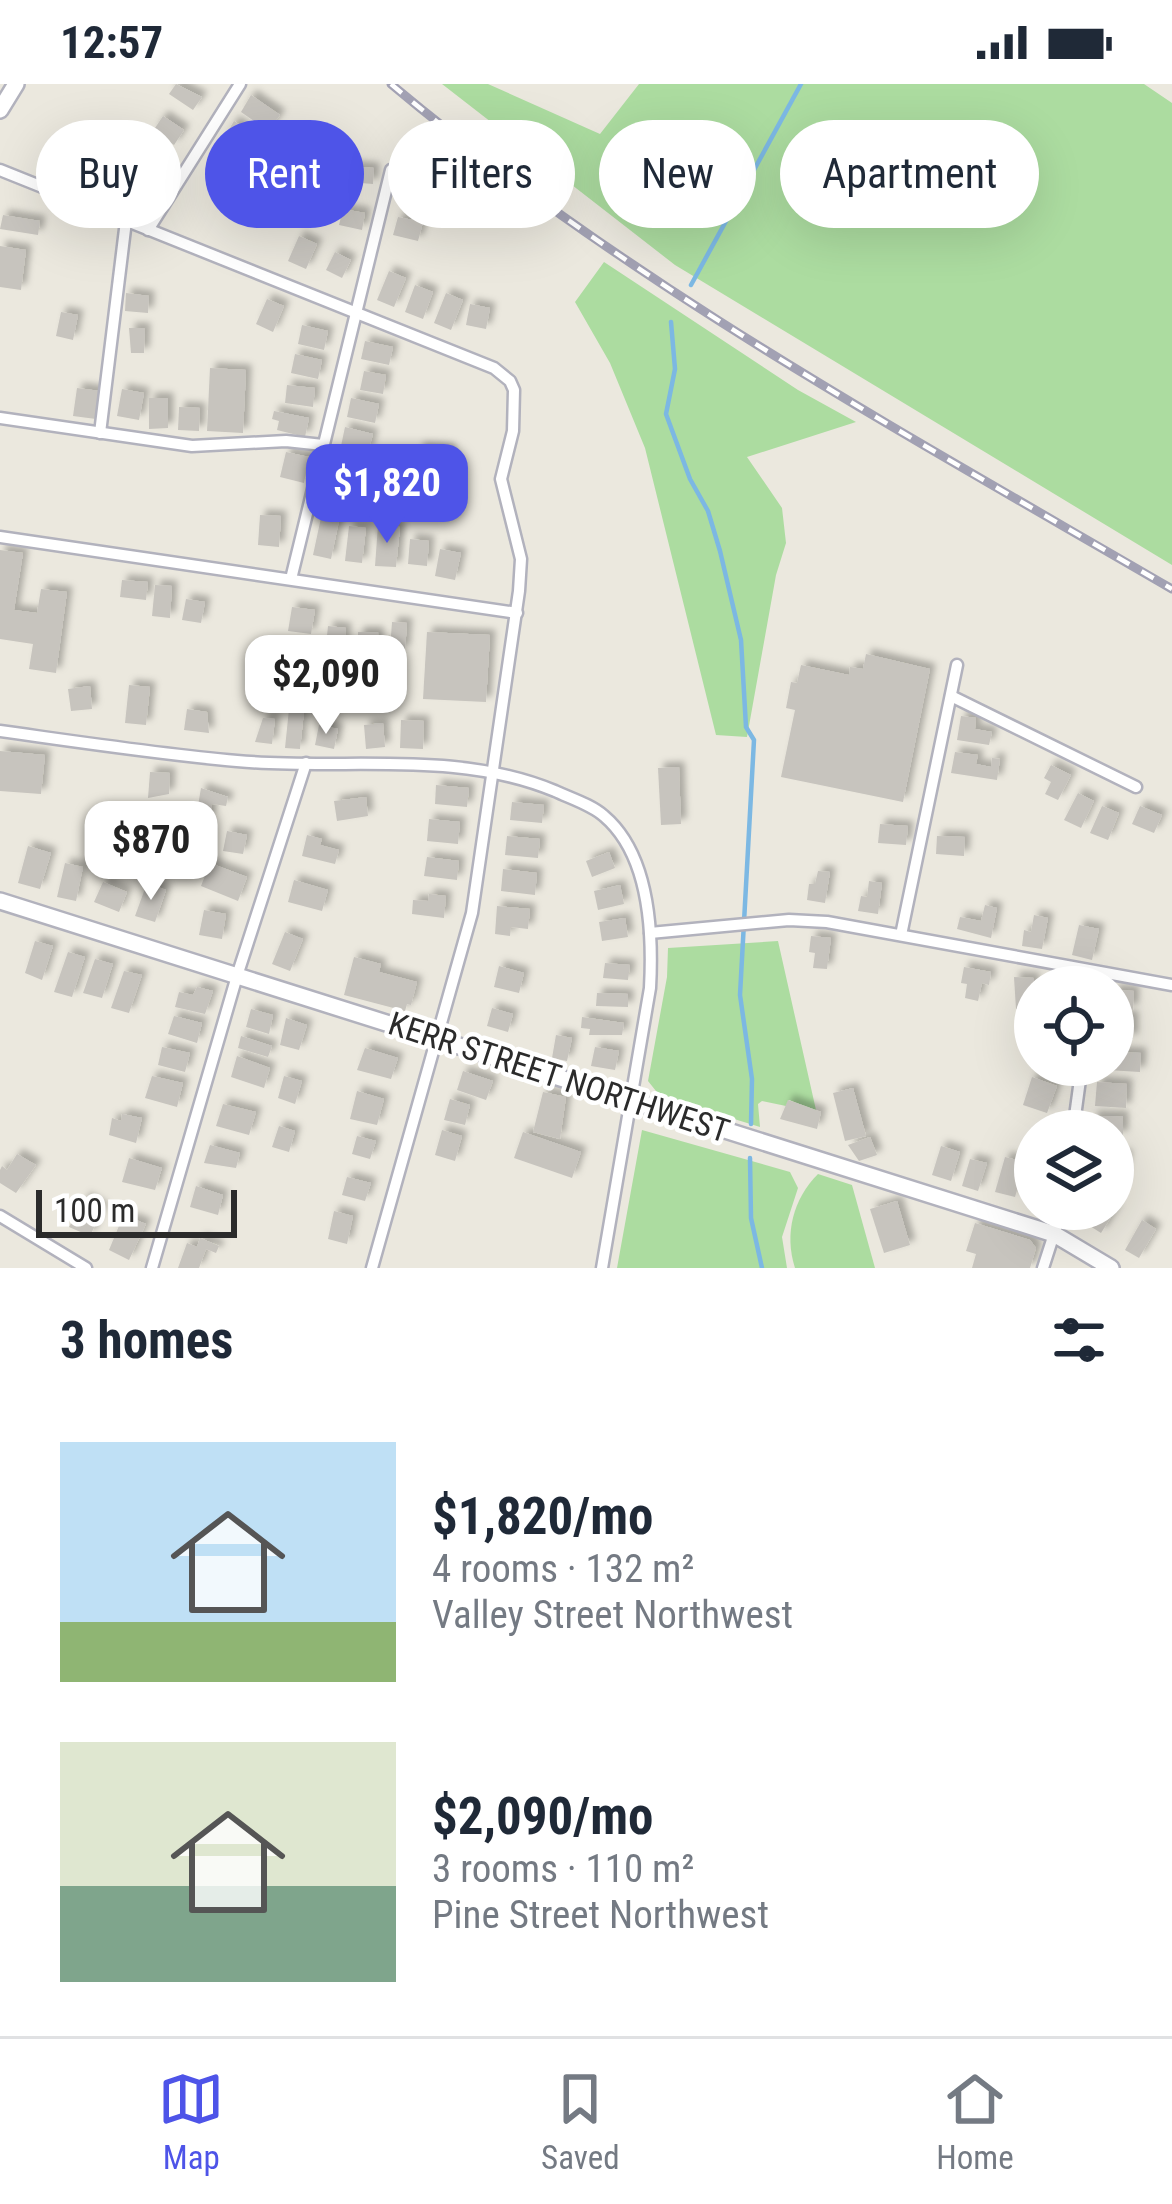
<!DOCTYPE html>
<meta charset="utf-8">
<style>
body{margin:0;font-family:"Roboto Condensed",sans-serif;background:#f2f2f3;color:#1f2937;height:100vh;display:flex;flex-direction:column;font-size:45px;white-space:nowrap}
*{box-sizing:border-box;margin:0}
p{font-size:39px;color:#747a83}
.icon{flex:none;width:66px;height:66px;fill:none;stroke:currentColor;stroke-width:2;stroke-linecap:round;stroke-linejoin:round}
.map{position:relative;height:1184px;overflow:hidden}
.drawer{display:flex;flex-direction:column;background:#fff;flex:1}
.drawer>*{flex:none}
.hud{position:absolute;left:36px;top:36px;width:1101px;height:108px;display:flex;gap:24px}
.tools{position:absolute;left:1014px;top:882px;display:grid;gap:24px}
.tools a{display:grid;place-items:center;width:120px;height:120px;border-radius:50%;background:#fff;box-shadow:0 12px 48px #0002;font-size:60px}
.scale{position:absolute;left:36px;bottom:30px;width:201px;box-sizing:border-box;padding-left:12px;border:6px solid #2b2b2b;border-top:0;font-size:33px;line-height:42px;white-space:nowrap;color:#2b2b2b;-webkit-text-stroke:9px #fff;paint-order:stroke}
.price{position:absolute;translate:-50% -102px;padding:0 27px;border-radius:24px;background:#fff;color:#222;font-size:39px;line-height:78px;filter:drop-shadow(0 3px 6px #0008)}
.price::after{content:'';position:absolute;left:50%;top:72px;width:36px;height:27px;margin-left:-18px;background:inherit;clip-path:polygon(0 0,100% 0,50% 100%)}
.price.on{background:#4e54e8;color:#fff}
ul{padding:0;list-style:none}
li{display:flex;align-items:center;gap:36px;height:300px;padding:0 60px}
li span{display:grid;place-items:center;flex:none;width:336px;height:240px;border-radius:0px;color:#555}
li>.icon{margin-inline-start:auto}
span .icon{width:144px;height:144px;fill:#fffc;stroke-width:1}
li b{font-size:51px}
h2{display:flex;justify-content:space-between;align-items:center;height:144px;padding:0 60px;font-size:51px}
.pill{padding:0 42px;border-radius:54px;background:#fff;box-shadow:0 12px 48px #0002;font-size:42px;line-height:108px}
.pill.on{background:#4e54e8;color:#fff}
.status{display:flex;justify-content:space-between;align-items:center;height:84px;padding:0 60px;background:#fff;direction:ltr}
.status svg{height:33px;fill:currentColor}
.menu{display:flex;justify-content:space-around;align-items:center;height:168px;border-top:3px solid #e0e1e3;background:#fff;font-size:33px;color:#747a83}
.menu a{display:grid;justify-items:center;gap:6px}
.menu .on{color:#4e54e8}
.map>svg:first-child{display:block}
.green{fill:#acdca0}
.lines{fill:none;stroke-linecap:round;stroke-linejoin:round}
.stream{stroke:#7cb8e3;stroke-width:4.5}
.building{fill:#c7c4be;filter:url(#shadow)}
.street-casing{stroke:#b2b2bd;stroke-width:15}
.secondary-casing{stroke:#b2b2bd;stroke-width:20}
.street{stroke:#fff;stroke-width:10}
.secondary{stroke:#fff;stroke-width:15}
.rail-casing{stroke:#a2a1b3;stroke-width:9}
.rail{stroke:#fff;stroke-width:4.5;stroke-dasharray:14;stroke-linecap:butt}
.labels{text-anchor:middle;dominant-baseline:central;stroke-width:9;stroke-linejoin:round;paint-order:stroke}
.street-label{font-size:33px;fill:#2b2b2b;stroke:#fff}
</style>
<div class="status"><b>12:57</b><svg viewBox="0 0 49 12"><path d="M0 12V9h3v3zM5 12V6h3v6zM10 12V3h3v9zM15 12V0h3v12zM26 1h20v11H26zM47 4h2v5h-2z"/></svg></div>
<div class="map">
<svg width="1172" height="1184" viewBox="0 0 1172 1184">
<defs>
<filter id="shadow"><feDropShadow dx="5.5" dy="-5.5" stdDeviation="3" flood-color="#0004"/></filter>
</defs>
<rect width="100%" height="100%" fill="#ebe8de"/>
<g class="green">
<path d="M442,0h46l112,50 39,-50h505l28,19v462l-497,-300z"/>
<path d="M604,178l194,128 58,32 -109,35 35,51 4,35 -10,32 -29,162 -31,-2 -71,-287 -35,-85 -35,-61z"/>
<path d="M778,857l38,169 -27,-10 -3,6 -24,-5 -4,3 2,23 -100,-31 -12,-15 19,-104 1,-29z"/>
<path d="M642,1046l148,42 8,16 -16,49 5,31h-170z"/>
<path d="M818,1090l34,11 23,83h-80c-11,-34 -2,-69 23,-94z"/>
</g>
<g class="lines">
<g class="stream">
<path d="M691,201l110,-201"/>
<path d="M671,238l4,47 -9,45 24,65 18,32 12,40 21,89 5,87 8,13 -14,255 12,84 -1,45"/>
<path d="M750,1074l1,60 11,50"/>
</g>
</g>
<g class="building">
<path d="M176,0l26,13 -9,13 -24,-16z"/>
<path d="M251,11l29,20 -12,16 -27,-19z"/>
<path d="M163,32l21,14 -10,15 -21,-14z"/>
<path d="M234,37l29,20 -11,16 -28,-19z"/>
<path d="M219,62l23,17 -11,15 -23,-17z"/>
<path d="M351,82l23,2 -1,16 -24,-2z"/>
<path d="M403,91l13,2 -1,6 7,2 -5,23 -20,-4z"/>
<path d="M343,125l22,4 -3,17 -23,-5z"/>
<path d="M3,131l37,6 -2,14 -38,-6z"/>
<path d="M398,133l25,5 -5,19 -25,-6z"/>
<path d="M299,152l18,8 -11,25 -18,-8z"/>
<path d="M0,162l26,4 -5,40 -21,-3z"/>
<path d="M335,168l16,8 -9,18 -16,-8z"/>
<path d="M389,187l17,7 -12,29 -17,-7z"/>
<path d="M415,201l18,7 -10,27 -18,-7z"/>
<path d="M126,209l23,3 -1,17 -23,-2z"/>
<path d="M446,209l17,7 -12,30 -17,-7z"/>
<path d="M267,215l17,7 -11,26 -17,-8z"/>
<path d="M470,220l20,4 -4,21 -20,-4z"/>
<path d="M61,228l17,3 -5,25 -17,-4z"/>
<path d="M302,241l26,6 -4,19 -26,-6z"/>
<path d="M129,244h16l-1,25h-13z"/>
<path d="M365,257l28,6 -4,18 -28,-6z"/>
<path d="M295,270l27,6 -4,19 -27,-6z"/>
<path d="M210,284l36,2 -3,63 -36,-2z"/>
<path d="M364,287l22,4 -3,19 -23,-4z"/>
<path d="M287,301l28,3 -2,19 -28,-4z"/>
<path d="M77,304l23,3 -4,28 -23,-3z"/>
<path d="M122,305l22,4 -5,27 -22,-4z"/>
<path d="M149,314h19v30l-19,1z"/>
<path d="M351,314l28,6 -4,19 -28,-6z"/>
<path d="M179,323l21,1 -1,23 -21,-1z"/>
<path d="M274,327l35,7 -4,19 -28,-7 2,-9 -7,-2z"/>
<path d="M345,343l28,7 -5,18 -27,-6z"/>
<path d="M418,363l32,2v39l-32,-3z"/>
<path d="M286,368l23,5 -5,26 -24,-6z"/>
<path d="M328,387h31v21l-31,1z"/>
<path d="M322,429l18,3 -9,43 -18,-4z"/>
<path d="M260,431l21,1 -2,31 -21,-2z"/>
<path d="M378,441l22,2 -4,40 -21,-1z"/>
<path d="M349,442l17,2 -4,35 -17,-2z"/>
<path d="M410,455l19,2 -2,25 -19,-2z"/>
<path d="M440,465l21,4 -6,27 -20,-4z"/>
<path d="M0,466l23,3 -9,57 23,3 4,-24 26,3 -11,81 -27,-4 4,-25 -33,-5z"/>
<path d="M122,496l26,2 -2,18 -26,-3z"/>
<path d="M155,501l17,1 -2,32 -18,-2z"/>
<path d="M186,515l19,3 -4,21 -19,-3z"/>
<path d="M292,523l23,3 -4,24 -23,-3z"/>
<path d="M392,538l15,1 -2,28 -15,-1z"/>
<path d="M328,542l18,2 -2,20 -18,-2z"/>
<path d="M358,548h20l1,22h-21z"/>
<path d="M427,548l63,3 -4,67 -63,-3z"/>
<path d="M866,570l64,15 -27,133 -122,-25 14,-67 -9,-2 5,-26 6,1 4,-18 48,10 1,-8 13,2z"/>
<path d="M129,601l21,2 -4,38 -21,-2z"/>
<path d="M90,602l2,23 -21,2 -3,-22z"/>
<path d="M187,625l20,3 2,21 -25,-3z"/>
<path d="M289,625l15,2 -4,38 -15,-1z"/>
<path d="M961,632l15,2 -1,11 17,3 -3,13 -32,-5z"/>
<path d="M263,634l12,1 -3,25 -17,-2z"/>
<path d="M401,636l23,1 -1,28 -23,-1z"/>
<path d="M383,639l2,24 -19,2 -2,-24z"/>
<path d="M319,641l19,4 -4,20 -19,-4z"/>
<path d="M0,667l45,4 -4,39 -41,-3z"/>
<path d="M955,668l23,3 -2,9 15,3 1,-9 8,1 -3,21 -46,-7z"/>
<path d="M1051,681l20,10 -13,25 -13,-6 6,-12 -7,-4z"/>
<path d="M679,683l2,57 -20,1 -3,-57z"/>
<path d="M150,688l20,1 -1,21 -21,4z"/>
<path d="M436,701l33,3 -2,19 -32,-3z"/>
<path d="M201,704l27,9 -2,9 -14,-2 -2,15 -14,-2z"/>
<path d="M1078,709l16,8 -13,27 -17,-8z"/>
<path d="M366,713l2,19 -31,5 -3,-20z"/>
<path d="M512,718l32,3 -2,18 -32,-3z"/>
<path d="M1102,722l17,7 -11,27 -18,-7z"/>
<path d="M1140,722l22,9 -8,18 -22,-9z"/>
<path d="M429,735l31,3 -2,22 -31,-3z"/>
<path d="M880,740l28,2 -2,19 -28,-2z"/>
<path d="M227,747l20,4 -4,19 -20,-3z"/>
<path d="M307,751l15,4 -2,6 19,5 -4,14 -33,-8z"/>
<path d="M507,752l33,3 -2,19 -33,-3z"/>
<path d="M937,752l28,1 -1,19 -28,-2z"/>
<path d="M28,762l23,7 -11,36 -22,-6z"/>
<path d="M609,768l6,16 -23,9 -6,-16z"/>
<path d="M427,773l32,4 -2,19 -33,-4z"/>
<path d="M65,779l18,4 -7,34 -19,-4z"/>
<path d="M210,779l37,14 -9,24 -37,-15z"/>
<path d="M503,785l34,4 -2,22 -34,-4z"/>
<path d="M818,787l12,1 -5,31 -18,-3 2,-16h6z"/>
<path d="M294,796l34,10 -6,21 -34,-9z"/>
<path d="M869,797l13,2 -4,31 -20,-3 3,-15 6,1z"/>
<path d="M103,798l24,10 -8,20 -25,-10z"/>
<path d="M147,799l19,7 -11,32 -20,-6z"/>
<path d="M620,801l4,19 -26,6 -4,-19z"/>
<path d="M429,810l17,2 -2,22 -32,-4 1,-14 15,1z"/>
<path d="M985,821l12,3 -6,30 -34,-9 3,-12 21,4z"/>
<path d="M497,822l33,3 -2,20 -17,-2 -1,9 -15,-2z"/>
<path d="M204,826l22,4 -4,25 -23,-4z"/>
<path d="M1034,831l14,3 -6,31 -20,-3 2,-16 7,2z"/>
<path d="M625,834l3,19 -26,4 -3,-19z"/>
<path d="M1079,841l20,4 -7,31 -20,-5z"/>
<path d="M285,848l18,7 -13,32 -18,-7z"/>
<path d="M811,852l20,2 -4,31 -14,-1 2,-15 -6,-1z"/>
<path d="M35,857l18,5 -11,34 -17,-7z"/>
<path d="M68,868l17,5 -13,40 -18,-5z"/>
<path d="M354,873l27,7 -2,8 38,10 -6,23 -4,-1 -2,7 -61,-16z"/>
<path d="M95,875l18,5 -11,34 -19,-5z"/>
<path d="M605,879l25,2 -2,15 -25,-2z"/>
<path d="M499,882l25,7 -5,20 -25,-6z"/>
<path d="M964,883l27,5 -2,13 -7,-2 -4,18 -13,-3 2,-14 -6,-1z"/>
<path d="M124,887l18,4 -13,38 -18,-5z"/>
<path d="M1014,893l20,1 -3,32 -15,-1z"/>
<path d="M197,903l16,4 -8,23 -30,-7 4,-15 14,3z"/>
<path d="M1113,906l21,1 -1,19 -20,-2z"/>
<path d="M597,909l31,1v13l-32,-1z"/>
<path d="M492,924l21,6 -5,18 -21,-6z"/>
<path d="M251,925l22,6 -4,19 -23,-7z"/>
<path d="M174,932l28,7 -5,20 -29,-9z"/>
<rect x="1113" y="932" width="20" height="23"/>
<path d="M582,933l42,6 -2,12h-33l1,-6 -9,-1z"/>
<path d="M286,934l21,7 -8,25 -19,-5z"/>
<path d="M556,951l16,3 -5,23 -15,-3z"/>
<path d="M241,952l31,10 -4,11 -30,-9z"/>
<path d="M162,963l28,6 -5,19 -27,-7z"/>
<path d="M595,963l24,4 -4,19 -24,-4z"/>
<path d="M365,964l33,10 -7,21 -34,-9z"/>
<path d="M1113,968l28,1 -1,19 -33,-2v-5h6z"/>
<path d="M237,972l33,12 -6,20 -33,-11z"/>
<path d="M463,987l30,10 -7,19 -29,-10z"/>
<path d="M152,992l31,7 -6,24 -32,-9z"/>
<path d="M284,992l18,5 -7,23 -17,-6z"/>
<path d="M1032,993l25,9 -10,27 -24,-8z"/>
<path d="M1097,998l30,2 -1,24 -31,-2z"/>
<path d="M853,1004l13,48 -21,5 -12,-48z"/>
<path d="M357,1007l27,8 -7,26 -27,-6z"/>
<path d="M543,1008l23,5 -6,42 -27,-7z"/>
<path d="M450,1015l20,6 -5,20 -21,-5z"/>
<path d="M788,1016l33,12 -4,17 -37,-10z"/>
<path d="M223,1020l33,8 -7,23 -33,-9z"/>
<path d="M122,1030l20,4 -6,25 -27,-8 3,-17 9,3z"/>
<path d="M1092,1032h31v20h-10v-5h-21z"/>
<path d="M279,1042l16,5 -6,21 -17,-5z"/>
<path d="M442,1046l20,6 -7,25 -20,-6z"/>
<path d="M523,1048l58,20 -9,26 -58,-20z"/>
<path d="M357,1052l19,5 -6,18 -18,-5z"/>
<path d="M870,1053l7,18 -18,6 -11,-16z"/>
<path d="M210,1061l30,8 -4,15 -32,-5z"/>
<path d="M941,1062l19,6 -9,29 -19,-6z"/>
<path d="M1113,1069l14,2 -5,32 -9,-2z"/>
<path d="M17,1070l19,11 -20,28 -16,-10v-13l2,-4 5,4z"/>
<path d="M1005,1073l20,5 -10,35 -20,-5z"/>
<path d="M129,1074l33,10 -7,22 -33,-8z"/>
<path d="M970,1075l17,4 -9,28 -16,-5z"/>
<path d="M347,1093l24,6 -6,18 -23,-6z"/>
<path d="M196,1102l27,9 -5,20 -28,-8z"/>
<path d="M85,1113l18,11 -13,28 -21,-9z"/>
<path d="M897,1117l13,44 -26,8 -14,-44z"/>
<path d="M1090,1125h26l-15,24 -19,-12z"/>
<path d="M334,1127l19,5 -6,28 -19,-5z"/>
<path d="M131,1134l15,6 -17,36 -20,-10 12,-29 6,2z"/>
<path d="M1142,1136l14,9 -17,29 -14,-8z"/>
<path d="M975,1139l55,17 6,8 -6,20h-58l4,-14 -10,-3z"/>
<path d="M200,1154l19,8 -3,7 -10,-4 -7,19h-21l9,-25 10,4z"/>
</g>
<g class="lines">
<g class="street-casing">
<g id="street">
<path d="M0,86l494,198 16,13 4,9 -1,41 -12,48 20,80 -2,32 -47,322 -100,355"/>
<path d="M148,146l92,-146"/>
<path d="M0,334l192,28 94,-5 37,4"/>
<path d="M100,349l26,-212"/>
<path d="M0,453l517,76"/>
<path d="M291,495l100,-409"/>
<path d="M951,612l185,91"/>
<path d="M0,647c79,11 158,23 237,30 107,10 217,-12 318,30 15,7 37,14 49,25 46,39 49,117 46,172l-48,280"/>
<path d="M650,849l139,-13 38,2 345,63"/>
<path d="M901,851l56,-270"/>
<path d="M1073,1047l9,-66"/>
<path d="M0,1132l86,52"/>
<path d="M152,1184l85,-292 69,-213"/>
<path d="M1043,1184l19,-59"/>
</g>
</g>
<g class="secondary-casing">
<g id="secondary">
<path d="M0,26l16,-26"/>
<path d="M0,817l1054,333 57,34"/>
</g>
</g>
<use href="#street" class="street"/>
<use href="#secondary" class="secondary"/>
<g class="rail-casing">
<path id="rail" d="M391,0c238,200 513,349 781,505"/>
</g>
<use href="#rail" class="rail"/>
</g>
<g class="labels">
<g class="street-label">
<text transform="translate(559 993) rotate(18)">KERR STREET NORTHWEST</text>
</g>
</g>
</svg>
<div class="tools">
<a><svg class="icon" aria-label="locate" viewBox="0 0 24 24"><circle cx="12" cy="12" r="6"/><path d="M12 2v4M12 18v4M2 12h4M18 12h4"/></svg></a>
<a><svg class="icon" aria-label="layers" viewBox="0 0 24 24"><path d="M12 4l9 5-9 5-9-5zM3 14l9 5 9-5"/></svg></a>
</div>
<div class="scale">100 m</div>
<b class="price on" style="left:387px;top:462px">$1,820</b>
<b class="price" style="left:326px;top:653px">$2,090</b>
<b class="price" style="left:151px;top:819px">$870</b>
<div class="hud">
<a class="pill">Buy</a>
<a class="pill on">Rent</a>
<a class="pill">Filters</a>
<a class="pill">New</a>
<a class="pill">Apartment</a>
</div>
</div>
<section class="drawer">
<h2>3 homes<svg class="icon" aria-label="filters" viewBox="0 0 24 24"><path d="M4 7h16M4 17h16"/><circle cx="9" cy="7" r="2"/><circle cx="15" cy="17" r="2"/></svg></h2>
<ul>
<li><span style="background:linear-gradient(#bfe0f5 75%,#8fb573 0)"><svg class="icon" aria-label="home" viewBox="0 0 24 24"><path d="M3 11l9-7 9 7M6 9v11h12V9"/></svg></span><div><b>$1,820/mo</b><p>4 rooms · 132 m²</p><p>Valley Street Northwest</p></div></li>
<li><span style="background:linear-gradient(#dfe7d0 60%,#7fa58c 0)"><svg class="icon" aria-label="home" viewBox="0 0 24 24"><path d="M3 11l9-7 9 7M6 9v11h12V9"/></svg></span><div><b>$2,090/mo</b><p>3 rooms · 110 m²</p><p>Pine Street Northwest</p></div></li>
</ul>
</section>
<nav class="menu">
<a class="on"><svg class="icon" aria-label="map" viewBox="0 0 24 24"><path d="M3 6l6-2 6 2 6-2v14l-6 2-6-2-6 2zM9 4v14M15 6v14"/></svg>Map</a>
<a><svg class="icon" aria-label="saved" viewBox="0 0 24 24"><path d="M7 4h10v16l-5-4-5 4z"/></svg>Saved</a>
<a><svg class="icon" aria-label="home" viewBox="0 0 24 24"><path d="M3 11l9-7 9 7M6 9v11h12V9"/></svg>Home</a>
</nav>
